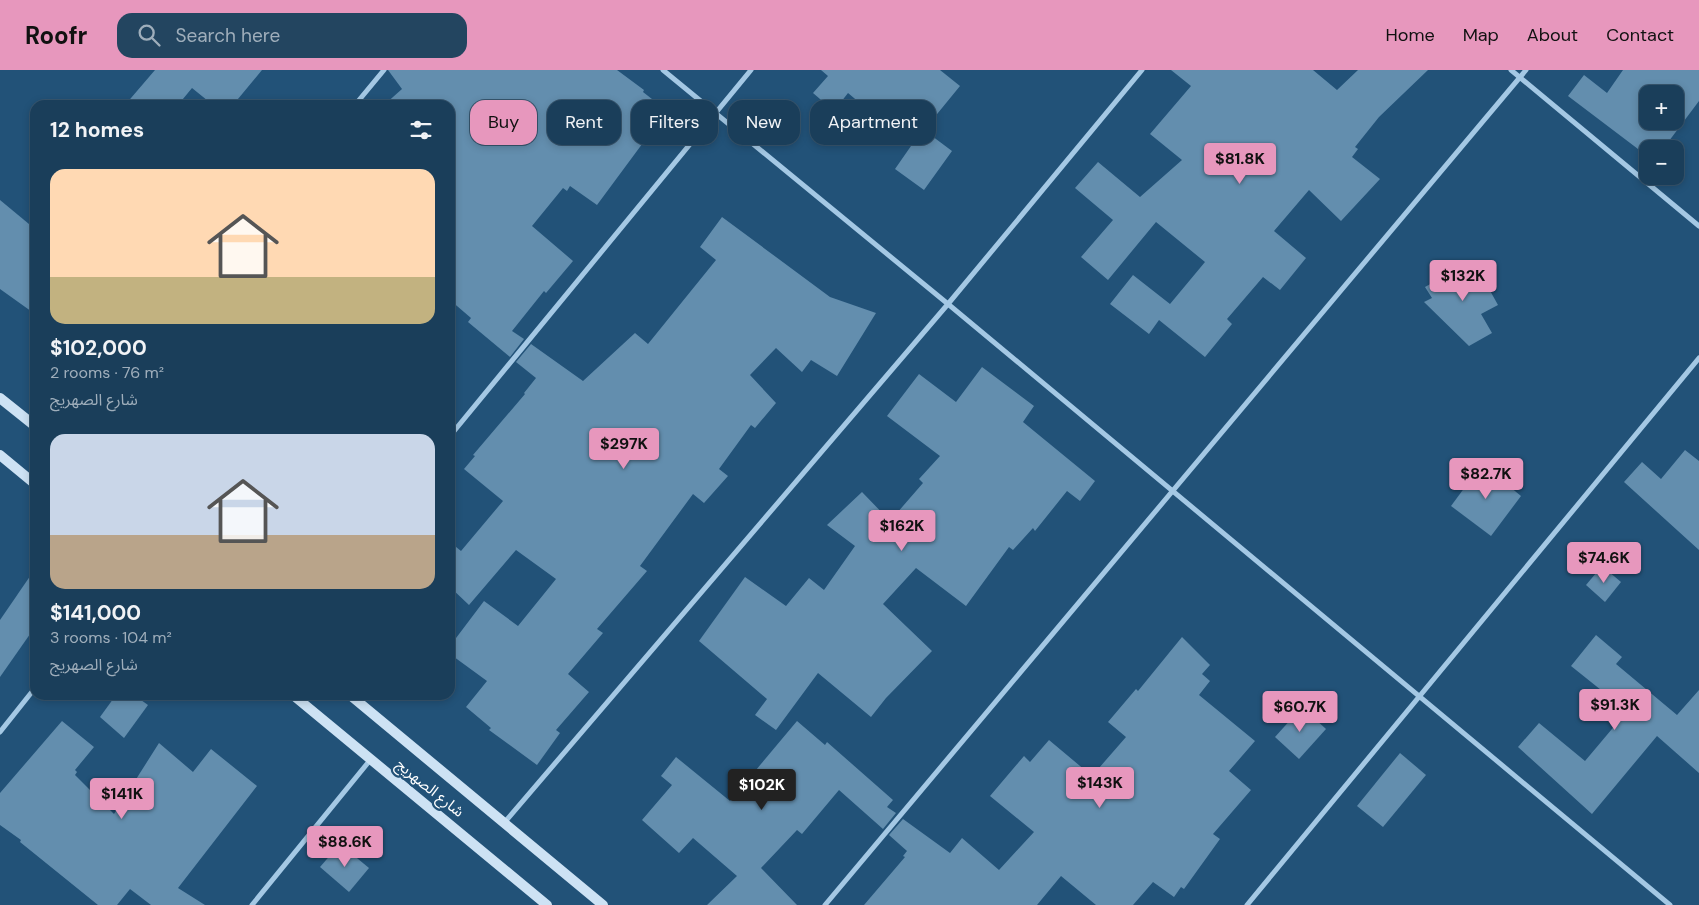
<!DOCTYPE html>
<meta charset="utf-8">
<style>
body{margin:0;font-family:"DM Sans","Noto Sans Arabic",sans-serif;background:#234560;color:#f1f3f6;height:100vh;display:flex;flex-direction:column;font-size:19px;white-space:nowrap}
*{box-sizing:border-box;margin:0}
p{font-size:16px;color:#9faebb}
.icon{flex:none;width:28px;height:28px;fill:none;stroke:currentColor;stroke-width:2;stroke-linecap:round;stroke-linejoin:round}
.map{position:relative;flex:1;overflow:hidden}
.details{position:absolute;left:30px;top:30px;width:425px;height:600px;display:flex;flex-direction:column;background:#1a3e5a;border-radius:15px;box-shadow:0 2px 8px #0003,0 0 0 1px #385770}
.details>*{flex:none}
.guide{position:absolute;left:470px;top:30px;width:475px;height:45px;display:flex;gap:10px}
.fabs{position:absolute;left:1639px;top:15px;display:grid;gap:10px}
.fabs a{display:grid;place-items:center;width:45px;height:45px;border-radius:10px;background:#1a3e5a;box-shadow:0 2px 8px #0003,0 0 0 1px #385770;font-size:25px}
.price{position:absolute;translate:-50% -42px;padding:0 11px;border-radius:5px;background:#e797bd;color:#111;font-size:16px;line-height:32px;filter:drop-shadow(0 1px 2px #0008)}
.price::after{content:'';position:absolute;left:50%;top:30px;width:15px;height:11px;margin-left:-8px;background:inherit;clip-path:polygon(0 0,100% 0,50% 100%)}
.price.current{background:#222;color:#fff}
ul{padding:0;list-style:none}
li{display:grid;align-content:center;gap:10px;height:265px;padding:0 20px}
li span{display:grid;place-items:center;height:155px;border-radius:15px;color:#555}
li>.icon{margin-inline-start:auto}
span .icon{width:90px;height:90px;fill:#fffc;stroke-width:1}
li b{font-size:21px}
h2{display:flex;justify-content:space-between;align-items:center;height:60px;padding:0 20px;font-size:21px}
.pill{padding:0 18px;border-radius:15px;background:#1a3e5a;box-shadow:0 2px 8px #0003,0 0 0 1px #385770;font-size:18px;line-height:45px}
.pill.current{background:#e797bd;color:#111}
header{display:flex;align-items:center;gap:30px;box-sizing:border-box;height:70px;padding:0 25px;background:#e797bd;color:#111}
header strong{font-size:24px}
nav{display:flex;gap:28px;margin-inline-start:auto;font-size:18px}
.search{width:350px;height:45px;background:#234560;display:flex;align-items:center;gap:12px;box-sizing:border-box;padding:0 18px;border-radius:15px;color:#9faebb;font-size:19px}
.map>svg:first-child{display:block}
.building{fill:#638eae;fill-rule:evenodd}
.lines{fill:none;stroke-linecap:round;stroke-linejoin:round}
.street{stroke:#a4c8e4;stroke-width:5}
.secondary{stroke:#cde2f4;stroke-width:10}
.labels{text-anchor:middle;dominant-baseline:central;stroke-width:4.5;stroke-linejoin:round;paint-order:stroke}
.street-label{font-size:15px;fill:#fff;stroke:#225278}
</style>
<header>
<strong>Roofr</strong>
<div class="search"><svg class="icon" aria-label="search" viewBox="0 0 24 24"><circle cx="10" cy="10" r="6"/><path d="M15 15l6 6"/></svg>Search here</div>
<nav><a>Home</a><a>Map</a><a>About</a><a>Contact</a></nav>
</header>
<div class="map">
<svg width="1699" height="835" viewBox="0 0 1699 835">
<rect width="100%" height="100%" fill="#225278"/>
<g class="building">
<path d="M155,0h107l-29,35h-20l-21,-17 -14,17h-53z"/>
<path d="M388,0h229l27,20 -1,2 37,29 -16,21 -13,-10 -54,73 -27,-19 -3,5 -4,-3 -31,38 41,35 -27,32 -2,-2 -32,40 12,8 -14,18 -42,-35 3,-4 -21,-18v-195h-66l18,-16z"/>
<path d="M821,0h119l20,16 -36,44 28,21 -28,39 -29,-21 16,-23 -63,-53 -14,18 -21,-18 15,-17z"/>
<path d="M1171,0h142l24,20 21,-20h70l-49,47 -24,30 3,2 -6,8 28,22 -39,42 -32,-31 -35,41 32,27 -26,32 -17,-13 -36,42 5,5 -27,33 -46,-37 -10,14 -39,-30 23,-29 37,29 35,-42 -49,-40 -48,58 -27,-23 32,-37 -38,-32 23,-26 42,35 42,-37 -32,-26 41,-48z"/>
<path d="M1623,0h76v31l-36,48h-25l-70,-53 16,-21 23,18zM1648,24h27v27h-27z"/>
<path d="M0,130l35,29v85l-35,-25z"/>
<path d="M722,147l108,80 46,16 -39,63 -26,-16 -9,12 -26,-24 -26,27 26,28 -21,25 -4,-3 -32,44 9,7 -24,27 -11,-9 -53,72 7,5 -50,58 6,4 -35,41 21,18 -33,38 4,3 -23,32 -48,-35 2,-2 -25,-21 21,-26 -37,-27v-8l34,-45 34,25 38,-47 -40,-29 -47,55 -19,-18v-45l11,9 42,-50 -39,-32 11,-13 -2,-1 52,-61 -1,-1 12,-15 -20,-16 15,-18 52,37 52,-48 13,11 68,-84 -16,-13z"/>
<path d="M1473,190l25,45 -17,9 11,19 -23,13 -45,-44 8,-4 -7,-11z"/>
<path d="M982,297l52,39 -11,16 72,59 -15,20 -13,-10 -32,40 -2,-3 -20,22 -4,-3 -43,59 -50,-38 -33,36 49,47 -46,47 -15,19 -53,-44 -42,57 -21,-15 12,-16 -68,-58 46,-64 41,29 23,-28 15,12 31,-44 -28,-21 35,-33 28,29 33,-38 -4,-4 21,-23 -53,-40 32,-42 37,28z"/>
<path d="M1685,380l14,11v89l-75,-68 18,-20 19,17z"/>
<path d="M1482,394l39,32 -30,40 -40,-30z"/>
<path d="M1602,496l19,16 -16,20 -19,-17z"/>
<path d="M35,499v58l-35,50v-57z"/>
<path d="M1596,565l26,22 -6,7 61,51 22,-25v83l-42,-37 -65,78 -74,-67 21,-24 46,38 32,-38 -16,-13 10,-12 -40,-32z"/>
<path d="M1182,567l28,28 -8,9 8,7 -11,14 56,46 -26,30 22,19 -38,44 7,5 -36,50 -3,-2 -7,10 -21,-15 -20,23h-37l-35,-29 -24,29h-173l41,-48 -2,-1 4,-5 -18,-16 14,-16 47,34 12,-15 37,32 35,-38 -44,-36 34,-40 6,6 19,-22 43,36 34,-39 -18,-15 28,-33 2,2z"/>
<path d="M116,625h18l14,10 -24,33 -24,-21z"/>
<path d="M1302,637l24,22 -27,30 -24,-22z"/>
<path d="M62,651l32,26 -19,23 2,2 -2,3 39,39 45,-71 34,29 18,-23 46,37 -79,102 27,17h-54l-21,-16 -13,16h-19l-78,-63 1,-2 -21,-15v-32z"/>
<path d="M797,651l28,24 2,-3 66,58 -6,7 9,6 -13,16 -44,-39 -37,44 -5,-4 -36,38 36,37h-90l30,-29 -44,-38 -14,15 -37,-33 30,-35 -11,-9 15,-19 54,44z"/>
<path d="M1400,683l26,22 -43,52 -26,-21z"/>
<path d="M340,774l29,24 -20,24 -29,-25z"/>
</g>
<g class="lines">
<g class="street">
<path d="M663,0l285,234 722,601"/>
<path d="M1511,0l188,156"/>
<path d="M355,35l29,-35"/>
<path d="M450,366l301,-366"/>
<path d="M0,662l35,-44"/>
<path d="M504,753l444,-519 194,-234"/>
<path d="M252,835l119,-146"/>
<path d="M825,835l701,-835"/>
<path d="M1247,835l452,-547"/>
</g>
<g class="secondary">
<path d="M0,328l35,28"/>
<path d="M0,385l35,29"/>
<path d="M293,625l254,210"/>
<path d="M350,625l253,210"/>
</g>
</g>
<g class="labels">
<g class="street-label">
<text transform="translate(430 718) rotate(39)">شارع الصهريج</text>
</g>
</g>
</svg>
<div class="fabs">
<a>+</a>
<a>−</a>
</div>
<b class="price" style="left:1240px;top:115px">$81.8K</b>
<b class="price" style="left:1463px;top:232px">$132K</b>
<b class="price" style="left:624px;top:400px">$297K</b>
<b class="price" style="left:1486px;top:430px">$82.7K</b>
<b class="price" style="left:902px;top:482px">$162K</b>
<b class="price" style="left:1604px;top:514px">$74.6K</b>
<b class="price" style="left:1615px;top:661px">$91.3K</b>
<b class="price" style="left:1300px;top:663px">$60.7K</b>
<b class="price" style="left:1100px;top:739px">$143K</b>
<b class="price current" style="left:762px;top:741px">$102K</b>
<b class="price" style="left:122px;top:750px">$141K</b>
<b class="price" style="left:345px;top:798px">$88.6K</b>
<div class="guide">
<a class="pill current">Buy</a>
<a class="pill">Rent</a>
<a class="pill">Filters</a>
<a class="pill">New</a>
<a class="pill">Apartment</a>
</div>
<section class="details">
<h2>12 homes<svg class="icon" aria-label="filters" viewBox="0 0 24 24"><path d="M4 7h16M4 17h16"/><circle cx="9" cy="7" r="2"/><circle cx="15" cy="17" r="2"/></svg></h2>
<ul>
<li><span style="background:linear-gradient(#ffd9b3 70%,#c2b280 0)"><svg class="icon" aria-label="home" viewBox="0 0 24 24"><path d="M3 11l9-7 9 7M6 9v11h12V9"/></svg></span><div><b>$102,000</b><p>2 rooms · 76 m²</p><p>شارع الصهريج</p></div></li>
<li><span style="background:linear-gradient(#c9d6e8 65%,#b9a48a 0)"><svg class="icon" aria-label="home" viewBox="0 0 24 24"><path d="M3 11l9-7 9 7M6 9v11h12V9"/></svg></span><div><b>$141,000</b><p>3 rooms · 104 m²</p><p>شارع الصهريج</p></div></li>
</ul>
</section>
</div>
